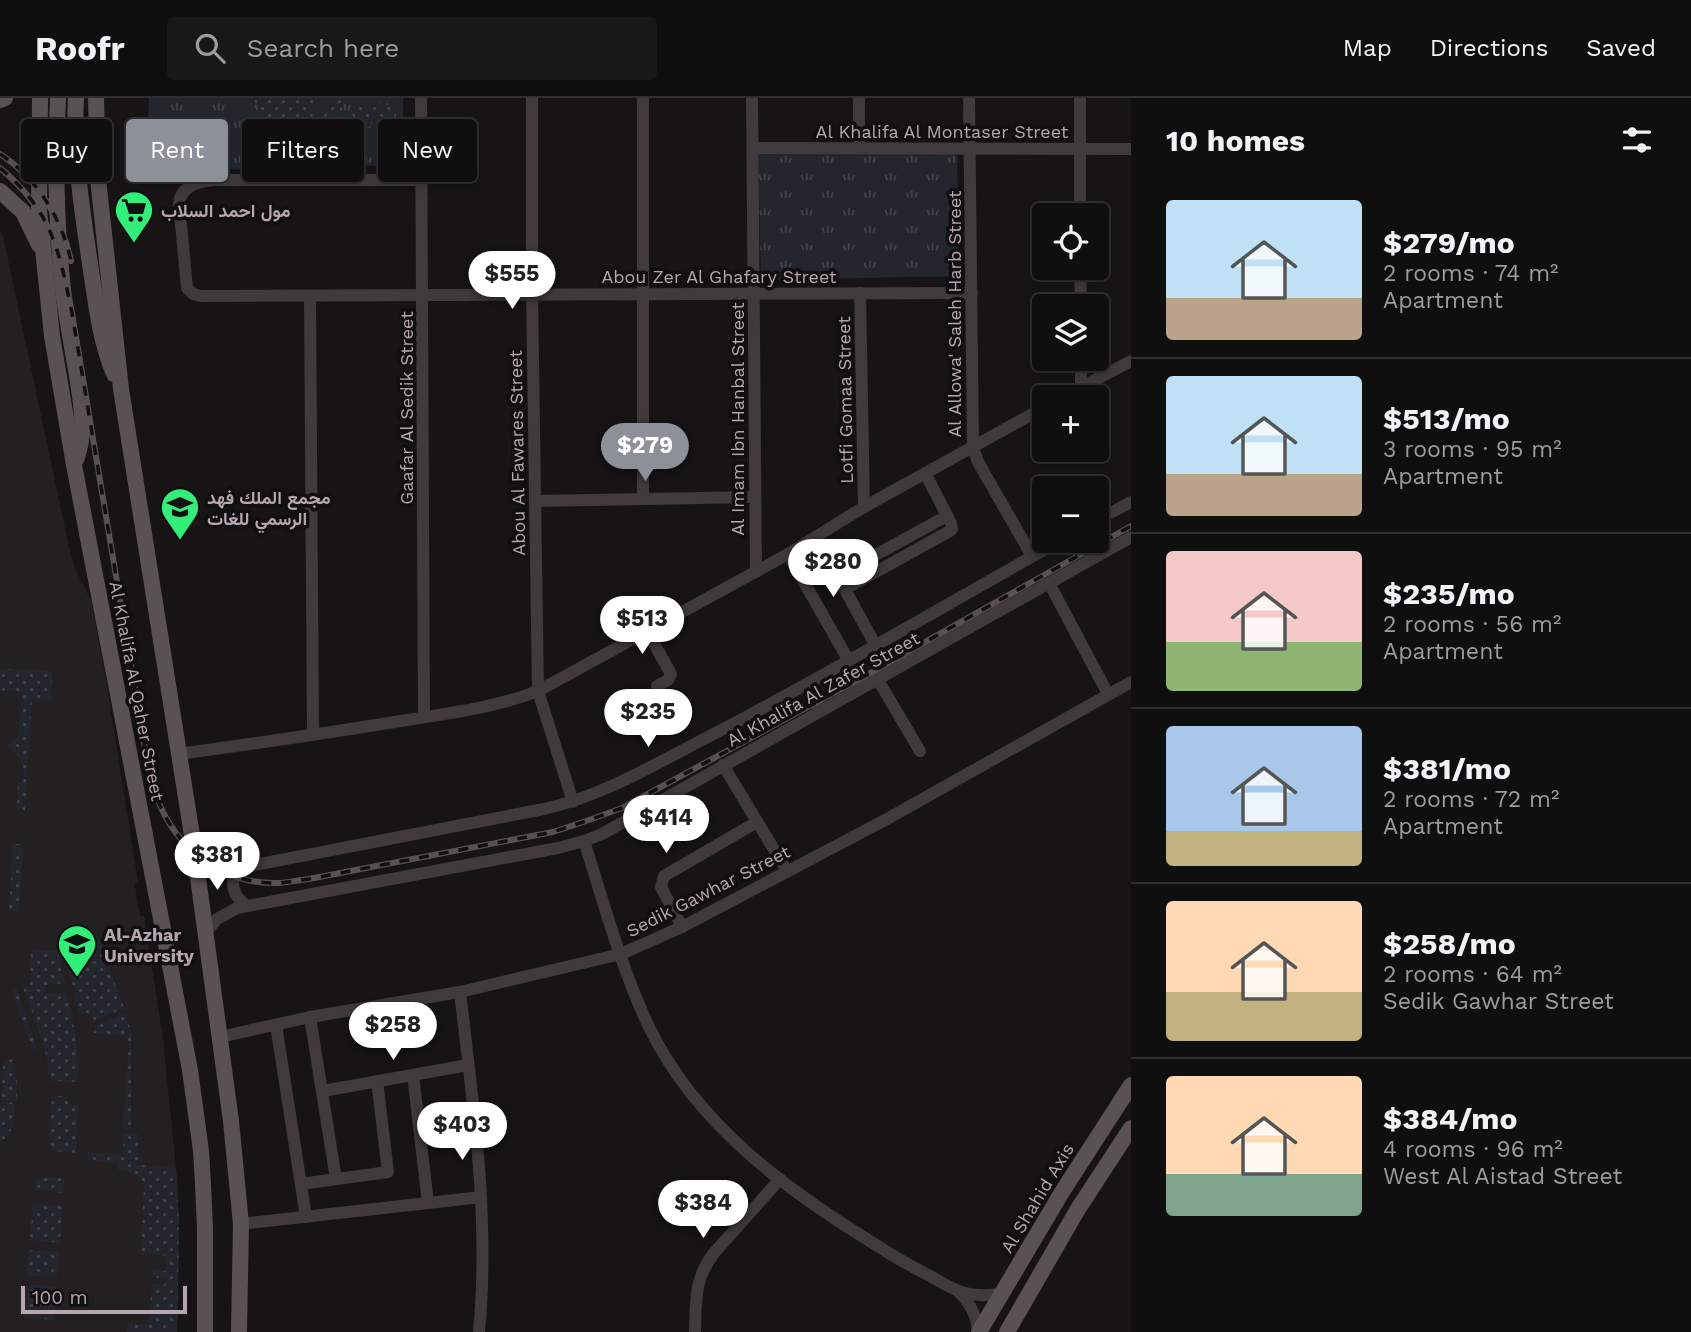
<!DOCTYPE html>
<meta charset="utf-8">
<style>
body{margin:0;font-family:"Work Sans",Vazirmatn,sans-serif;background:#191818;color:#f1f3f6;height:100vh;display:flex;flex-direction:column;font-size:26px;white-space:nowrap}
*{box-sizing:border-box;margin:0}
p{font-size:23px;color:#9c9c9e}
.icon{flex:none;width:38px;height:38px;fill:none;stroke:currentColor;stroke-width:2;stroke-linecap:round;stroke-linejoin:round}
.map{position:relative;flex:1;overflow:hidden}
.drawer{display:flex;flex-direction:column;background:#100f0f;width:560px}
.drawer>*{flex:none}
.top-card{position:absolute;left:21px;top:21px;width:665px;height:63px;display:flex;gap:14px}
.tools{position:absolute;left:1032px;top:105px;display:grid;gap:14px}
.tools a{display:grid;place-items:center;width:77px;height:77px;border-radius:7px;background:#100f0f;box-shadow:0 4px 10px #0003,0 0 0 2px #302f2f;font-size:35px}
.scale{position:absolute;left:21px;bottom:18px;width:166px;box-sizing:border-box;padding-left:7px;border:4px solid #b6a6af;border-top:0;font-size:19px;line-height:24px;white-space:nowrap;color:#b6a6af;-webkit-text-stroke:5px #110f10;paint-order:stroke}
.price{position:absolute;translate:-50% -60px;padding:0 16px;border-radius:24px;background:#fff;color:#222;font-size:23px;line-height:46px;filter:drop-shadow(0 2px 4px #0008)}
.price::after{content:'';position:absolute;left:50%;top:42px;width:21px;height:16px;margin-left:-10px;background:inherit;clip-path:polygon(0 0,100% 0,50% 100%)}
.price.selected{background:#8c9099;color:#fff}
ul{padding:0;list-style:none}
li{display:flex;align-items:center;gap:21px;height:175px;padding:0 35px}
li+li{border-top:2px solid #302f2f}
li span{display:grid;place-items:center;flex:none;width:196px;height:140px;border-radius:7px;color:#555}
li>.icon{margin-inline-start:auto}
span .icon{width:84px;height:84px;fill:#fffc;stroke-width:1}
li b{font-size:30px}
h2{display:flex;justify-content:space-between;align-items:center;height:84px;padding:0 35px;font-size:30px}
.tag{padding:0 24px;border-radius:7px;background:#100f0f;box-shadow:0 4px 10px #0003,0 0 0 2px #302f2f;font-size:24px;line-height:63px}
.tag.selected{background:#8c9099;color:#fff}
header{display:flex;align-items:center;gap:42px;box-sizing:border-box;height:98px;padding:0 35px;background:#100f0f;border-bottom:2px solid #302f2f}
header strong{font-size:33px}
nav{display:flex;gap:38px;margin-inline-start:auto;font-size:24px}
.search{width:490px;height:63px;background:#191818;display:flex;align-items:center;gap:18px;box-sizing:border-box;padding:0 24px;border-radius:7px;color:#9c9c9e;font-size:26px}
main{display:flex;flex:1;min-height:0}
.map>svg:first-child{display:block}
.built{fill:#232021}
.park{fill:url(#park-tufts)}
.garden{fill:url(#garden-dots)}
.lines{fill:none;stroke-linecap:round;stroke-linejoin:round}
.minor{stroke:#403a3d;stroke-width:12}
.major{stroke:#5a5155;stroke-width:16}
.rail-casing{stroke:#585054;stroke-width:6}
.rail{stroke:#110f10;stroke-width:3.5;stroke-dasharray:10;stroke-linecap:butt}
.labels{text-anchor:middle;dominant-baseline:central;stroke-width:7;stroke-linejoin:round;paint-order:stroke}
.street-label{font-size:18px;fill:#b6a6af;stroke:#110f10}
.poi-label{font-size:18px;font-weight:bold;fill:#b6a6af;stroke:#110f10;text-anchor:start}
</style>
<header>
<strong>Roofr</strong>
<div class="search"><svg class="icon" aria-label="search" viewBox="0 0 24 24"><circle cx="10" cy="10" r="6"/><path d="M15 15l6 6"/></svg>Search here</div>
<nav><a>Map</a><a>Directions</a><a>Saved</a></nav>
</header>
<main>
<div class="map">
<svg width="1131" height="1234" viewBox="0 0 1131 1234">
<defs>
<pattern id="park-tufts" width="24" height="20" patternUnits="userSpaceOnUse" patternTransform="scale(1.75)"><rect width="24" height="20" fill="#24262e"/><path d="M3 7l-1-3M5 7V3M7 7l1-3M15 17l-1-3M17 17v-4M19 17l1-3" fill="none" stroke="#42424a"/></pattern>
<pattern id="garden-dots" width="8" height="8" patternUnits="userSpaceOnUse" patternTransform="scale(1.75)"><rect width="8" height="8" fill="#24262e"/><path d="M2 2h.1M6 6h.1" fill="none" stroke="#42424a" stroke-width="1.8" stroke-linecap="round"/></pattern>
</defs>
<rect width="100%" height="100%" fill="#161414"/>
<path class="built" d="M0,132l3,6 66,311 6,22 16,31 14,74 33,208 -3,2 1,10 4,22h4l19,123 15,149 1,73 -2,71h-177z"/>
<g class="park">
<path d="M149,0h254v67l-257,6z"/>
<path d="M957,46l2,132 -198,4 -3,-132z"/>
</g>
<g class="garden">
<path d="M254,0h67c-8,39 -57,37 -67,0z"/>
<path d="M330,0h22l-17,14 -12,6z"/>
<path d="M378,0l5,7h13v12l-26,2 1,7 -9,2 -12,-16 13,-13 4,6z"/>
<path d="M341,18l10,17c-12,6 -15,15 -16,28l-91,3 -1,-41c10,2 18,7 27,9 27,7 48,-2 71,-16z"/>
<path d="M0,571l52,2 -1,30 -19,-1 -7,110h-8l1,-28h5c4,-15 -3,-27 -17,-35l13,-12 3,-43 -22,-2z"/>
<path d="M13,746h10l-4,68 -10,-1z"/>
<path d="M98,838l26,72 -30,12 -5,-5 -10,-2 -17,-75z"/>
<path d="M31,852l27,1 7,32 -19,2v9l20,-1c8,30 14,58 11,89l-26,-1 -7,-36 -21,-58h7z"/>
<path d="M17,891l20,60 -4,1 -11,-29 -9,-31z"/>
<path d="M125,916l6,17v98h-8l6,-88 -5,-5 -30,-3 2,-8z"/>
<path d="M12,960l5,23v20l-16,-2 2,-34z"/>
<path d="M52,997l16,2v6l10,1 -2,49 -22,-2 -6,-7z"/>
<path d="M2,1004l13,1c-1,17 -1,30 -15,41v-39l2,-1z"/>
<path d="M123,1035l15,1v31l38,3 3,54 -2,110h-50l1,-9 21,2 3,-41 13,1 1,-6 -14,-2 1,-7 13,1 1,-15 -26,-3 3,-68 -6,-10 -21,-6v-6l-29,-3v-8l35,3z"/>
<path d="M41,1079l23,1 -1,15 -29,-4 2,-8z"/>
<path d="M33,1105l30,3 -3,37 -30,-3z"/>
<path d="M29,1152l30,2 -2,25 -30,-2z"/>
<path d="M27,1187l30,2 -3,33 -30,-3z"/>
</g>
<g class="lines">
<g class="minor">
<path d="M421,0l3,619"/>
<path d="M532,0v196l6,397 35,111"/>
<path d="M643,0v401"/>
<path d="M752,0l4,474"/>
<path d="M969,0l4,349 5,15 54,94"/>
<path d="M753,50l378,1"/>
<path d="M859,50v-50"/>
<path d="M422,82h-205c-16,1 -35,4 -38,23l8,85 6,6 8,2 771,-3"/>
<path d="M1080,117v-117"/>
<path d="M1080,170l1,38"/>
<path d="M860,195l4,214"/>
<path d="M310,198l3,439"/>
<path d="M1081,261v28"/>
<path d="M1063,299l68,-36"/>
<path d="M535,403l220,-4"/>
<path d="M1097,422l34,-18"/>
<path d="M816,439l60,109"/>
<path d="M788,456l61,107"/>
<path d="M837,478l110,-60"/>
<path d="M1049,485l59,111"/>
<path d="M845,491l105,-58 2,-2 -1,-6 -26,-50"/>
<path d="M647,533l24,43 -3,6 -11,6"/>
<path d="M878,582l42,71"/>
<path d="M807,586l13,27"/>
<path d="M178,656c74,-10 149,-21 223,-33 46,-8 94,-13 137,-30l250,-137 76,-47 181,-100"/>
<path d="M723,667l64,106"/>
<path d="M584,743c20,62 37,127 65,186 48,99 140,165 232,221 16,11 34,20 51,29 10,6 21,13 33,16 13,3 25,3 37,0"/>
<path d="M194,750c16,14 34,19 55,18l295,-57c58,-13 108,-43 160,-70 121,-62 237,-132 356,-198"/>
<path d="M238,768c-9,15 -6,30 9,40"/>
<path d="M682,829l-21,-40 3,-11 93,-54"/>
<path d="M205,835l12,-14 20,-11 321,-60 26,-7 18,-7 529,-297"/>
<path d="M460,894c13,112 30,226 19,340"/>
<path d="M310,919l26,162"/>
<path d="M276,927l30,192"/>
<path d="M220,939l90,-20 150,-25 161,-38 61,-27 205,-108 244,-137"/>
<path d="M413,977l15,128"/>
<path d="M323,993l145,-26"/>
<path d="M301,1086l87,-12 -11,-91"/>
<path d="M241,1126l240,-27"/>
<path d="M958,1193c12,12 19,24 20,41"/>
<path d="M695,1234c1,-32 -1,-53 19,-79l66,-74"/>
</g>
<g class="major">
<path d="M40,0l-1,112 13,126 22,129 116,605 11,81 2,33 2,44v104"/>
<path d="M58,0c-3,61 -2,121 4,182 3,31 9,60 14,90 5,31 11,61 0,90"/>
<path d="M76,0c-3,56 6,111 14,166 6,37 9,74 24,110"/>
<path d="M96,0l2,81 23,210 73,459 37,273 10,103 -2,108"/>
<path d="M0,2l5,-2"/>
<path d="M0,93l23,21 16,33"/>
<path d="M979,1234l83,-140 69,-107"/>
<path d="M1007,1234l71,-123 53,-81"/>
</g>
<g class="rail-casing">
<g id="rail">
<path d="M0,56c37,24 62,65 71,107"/>
<path d="M0,70c52,43 59,82 72,145l76,454c3,10 5,21 9,31 19,51 65,86 120,85 10,0 21,-3 32,-4l244,-47 36,-12 33,-12 243,-132 266,-150"/>
</g>
</g>
<use href="#rail" class="rail"/>
</g>
<defs>
<g id="supermarket-pin" transform="scale(2.0125)"><path d="M0 17L-7.5 6A9.5 9.5 0 1 1 7.5 6Z" fill="#33ee79" stroke="#110f10"/><path d="M-6-5.5h2.5l.6 2H6L4.5 2H-2.5L-4.4-4H-6ZM-1.5 3.2a1.3 1.3 0 1 0 .1 0ZM3 3.2a1.3 1.3 0 1 0 .1 0Z" fill="#111"/></g>
<g id="school-pin" transform="scale(2.0125)"><path d="M0 17L-7.5 6A9.5 9.5 0 1 1 7.5 6Z" fill="#33ee79" stroke="#110f10"/><path d="M0-5L7-2L0 1L-7-2ZM-4 1L0 2.5L4 1V4Q0 6-4 4Z" fill="#111"/></g>
<g id="university-pin" transform="scale(2.0125)"><path d="M0 17L-7.5 6A9.5 9.5 0 1 1 7.5 6Z" fill="#33ee79" stroke="#110f10"/><path d="M0-5L7-2L0 1L-7-2ZM-4 1L0 2.5L4 1V4Q0 6-4 4Z" fill="#111"/></g>
</defs>
<g fill-rule="evenodd">
<use href="#supermarket-pin" x="134" y="112"/>
<use href="#school-pin" x="180" y="409"/>
<use href="#university-pin" x="77" y="846"/>
</g>
<g class="labels">
<g class="street-label">
<text x="942" y="33">Al Khalifa Al Montaser Street</text>
<text x="719" y="178">Abou Zer Al Ghafary Street</text>
<text transform="translate(954 216) rotate(-90)">Al Allowa' Saleh Harb Street</text>
<text transform="translate(845 302) rotate(-91)">Lotfi Gomaa Street</text>
<text transform="translate(406 310) rotate(-90)">Gaafar Al Sedik Street</text>
<text transform="translate(737 321) rotate(-90)">Al Imam Ibn Hanbal Street</text>
<text transform="translate(517 355) rotate(-91)">Abou Al Fawares Street</text>
<text transform="translate(823 591) rotate(-29)">Al Khalifa Al Zafer Street</text>
<text transform="translate(137 593) rotate(79)">Al Khalifa Al Qaher Street</text>
<text transform="translate(708 793) rotate(-27)">Sedik Gawhar Street</text>
<text transform="translate(1037 1100) rotate(-59)">Al Shahid Axis</text>
</g>
<g class="poi-label">
<text x="161" y="112">مول احمد السلاب</text>
<text x="207" y="399">مجمع الملك فهد<tspan x="207" dy="21">الرسمي للغات</tspan></text>
<text x="104" y="836">Al-Azhar<tspan x="104" dy="21">University</tspan></text>
</g>
</g>
</svg>
<div class="tools">
<a><svg class="icon" aria-label="locate" viewBox="0 0 24 24"><circle cx="12" cy="12" r="6"/><path d="M12 2v4M12 18v4M2 12h4M18 12h4"/></svg></a>
<a><svg class="icon" aria-label="layers" viewBox="0 0 24 24"><path d="M12 4l9 5-9 5-9-5zM3 14l9 5 9-5"/></svg></a>
<a>+</a>
<a>−</a>
</div>
<div class="scale">100 m</div>
<b class="price" style="left:512px;top:213px">$555</b>
<b class="price selected" style="left:645px;top:385px">$279</b>
<b class="price" style="left:833px;top:501px">$280</b>
<b class="price" style="left:642px;top:558px">$513</b>
<b class="price" style="left:648px;top:651px">$235</b>
<b class="price" style="left:666px;top:757px">$414</b>
<b class="price" style="left:217px;top:794px">$381</b>
<b class="price" style="left:393px;top:964px">$258</b>
<b class="price" style="left:462px;top:1064px">$403</b>
<b class="price" style="left:703px;top:1142px">$384</b>
<div class="top-card">
<a class="tag">Buy</a>
<a class="tag selected">Rent</a>
<a class="tag">Filters</a>
<a class="tag">New</a>
</div>
</div>
<section class="drawer">
<h2>10 homes<svg class="icon" aria-label="filters" viewBox="0 0 24 24"><path d="M4 7h16M4 17h16"/><circle cx="9" cy="7" r="2"/><circle cx="15" cy="17" r="2"/></svg></h2>
<ul>
<li><span style="background:linear-gradient(#bfe0f5 70%,#b9a48a 0)"><svg class="icon" aria-label="home" viewBox="0 0 24 24"><path d="M3 11l9-7 9 7M6 9v11h12V9"/></svg></span><div><b>$279/mo</b><p>2 rooms · 74 m²</p><p>Apartment</p></div></li>
<li><span style="background:linear-gradient(#bfe0f5 70%,#b9a48a 0)"><svg class="icon" aria-label="home" viewBox="0 0 24 24"><path d="M3 11l9-7 9 7M6 9v11h12V9"/></svg></span><div><b>$513/mo</b><p>3 rooms · 95 m²</p><p>Apartment</p></div></li>
<li><span style="background:linear-gradient(#f6c9c9 65%,#8fb573 0)"><svg class="icon" aria-label="home" viewBox="0 0 24 24"><path d="M3 11l9-7 9 7M6 9v11h12V9"/></svg></span><div><b>$235/mo</b><p>2 rooms · 56 m²</p><p>Apartment</p></div></li>
<li><span style="background:linear-gradient(#a9c7e8 75%,#c2b280 0)"><svg class="icon" aria-label="home" viewBox="0 0 24 24"><path d="M3 11l9-7 9 7M6 9v11h12V9"/></svg></span><div><b>$381/mo</b><p>2 rooms · 72 m²</p><p>Apartment</p></div></li>
<li><span style="background:linear-gradient(#ffd9b3 65%,#c2b280 0)"><svg class="icon" aria-label="home" viewBox="0 0 24 24"><path d="M3 11l9-7 9 7M6 9v11h12V9"/></svg></span><div><b>$258/mo</b><p>2 rooms · 64 m²</p><p>Sedik Gawhar Street</p></div></li>
<li><span style="background:linear-gradient(#ffd9b3 70%,#7fa58c 0)"><svg class="icon" aria-label="home" viewBox="0 0 24 24"><path d="M3 11l9-7 9 7M6 9v11h12V9"/></svg></span><div><b>$384/mo</b><p>4 rooms · 96 m²</p><p>West Al Aistad Street</p></div></li>
</ul>
</section>
</main>
